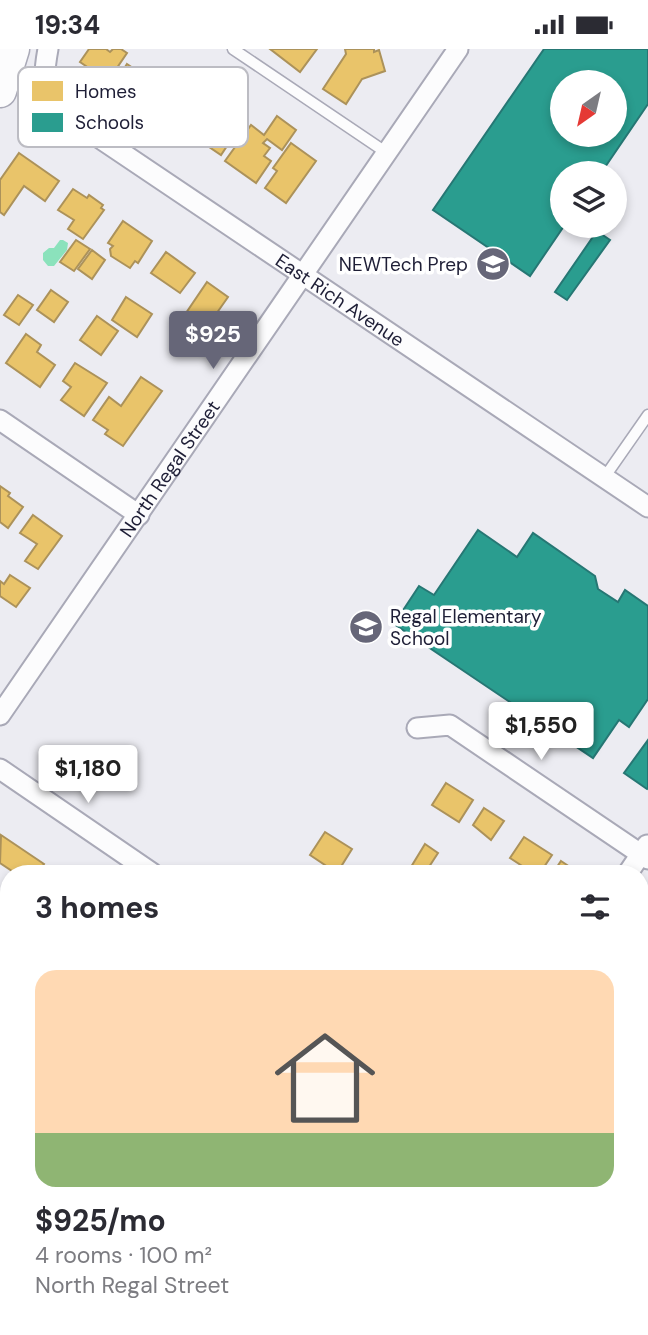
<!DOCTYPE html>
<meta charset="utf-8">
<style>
body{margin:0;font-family:"DM Sans",sans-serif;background:#f7f7f7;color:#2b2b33;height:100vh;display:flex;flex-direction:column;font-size:26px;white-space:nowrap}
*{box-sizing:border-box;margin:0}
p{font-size:23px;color:#7c7c81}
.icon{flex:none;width:38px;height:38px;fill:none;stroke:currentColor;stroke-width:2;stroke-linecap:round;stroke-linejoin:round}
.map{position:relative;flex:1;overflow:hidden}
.drawer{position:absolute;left:0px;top:816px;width:649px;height:471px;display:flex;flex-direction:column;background:#fff;border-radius:28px 28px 0 0;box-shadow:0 4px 10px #0003}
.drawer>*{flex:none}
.needle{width:46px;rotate:214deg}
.buttons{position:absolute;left:550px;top:21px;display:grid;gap:14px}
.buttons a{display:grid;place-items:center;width:77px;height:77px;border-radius:50%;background:#fff;box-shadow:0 4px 10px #0003;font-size:35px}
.price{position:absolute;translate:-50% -60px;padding:0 16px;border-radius:7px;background:#fff;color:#222;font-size:23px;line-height:46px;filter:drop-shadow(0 2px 4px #0008)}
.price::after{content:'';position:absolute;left:50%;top:42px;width:21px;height:16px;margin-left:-10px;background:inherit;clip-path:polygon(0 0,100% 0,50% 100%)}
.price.selected{background:#666678;color:#fff}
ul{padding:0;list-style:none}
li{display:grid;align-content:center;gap:14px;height:371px;padding:0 35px}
li span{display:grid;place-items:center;height:217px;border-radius:21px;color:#555}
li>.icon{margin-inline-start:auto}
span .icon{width:126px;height:126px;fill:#fffc;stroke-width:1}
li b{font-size:30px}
h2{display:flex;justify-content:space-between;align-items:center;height:84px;padding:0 35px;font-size:30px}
.status{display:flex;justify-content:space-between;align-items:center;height:49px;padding:0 35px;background:#fff;direction:ltr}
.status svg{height:19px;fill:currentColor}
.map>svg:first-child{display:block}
.water{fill:#8be2bc}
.homes{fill:#e9c46a;stroke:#ac925a;stroke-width:2}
.schools{fill:#2a9d8f;stroke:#267774;stroke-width:2;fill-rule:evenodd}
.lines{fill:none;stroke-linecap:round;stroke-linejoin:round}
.service-casing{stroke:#a9a9b7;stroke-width:13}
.minor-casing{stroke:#a9a9b7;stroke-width:23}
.primary-casing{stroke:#a9a9b7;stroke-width:35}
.service{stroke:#fcfcfd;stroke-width:10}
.minor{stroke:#fcfcfd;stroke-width:19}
.primary{stroke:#fcfcfd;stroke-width:32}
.labels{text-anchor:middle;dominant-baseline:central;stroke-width:7;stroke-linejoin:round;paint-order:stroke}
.poi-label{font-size:19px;fill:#1e1e36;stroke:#fff;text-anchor:end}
.street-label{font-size:19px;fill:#1e1e36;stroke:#fff}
.key{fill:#fff;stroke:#bcbcc3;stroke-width:2}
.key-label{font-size:19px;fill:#1e1e36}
</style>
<div class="status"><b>19:34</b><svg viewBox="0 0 49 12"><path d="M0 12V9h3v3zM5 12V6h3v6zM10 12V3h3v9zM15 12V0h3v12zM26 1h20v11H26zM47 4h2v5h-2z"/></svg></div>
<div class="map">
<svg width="648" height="1286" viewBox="0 0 648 1286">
<rect width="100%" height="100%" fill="#ececf2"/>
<path class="water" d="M60,191h3l5,3 -1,7 -13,16h-6l-5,-6v-7l6,-5h5z"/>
<g class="homes">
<path d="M89,0h17l4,3 3,-3h8l6,4 -19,28 -28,-19z"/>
<path d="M270,0h47l-17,23z"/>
<path d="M345,0h29v3l5,-2 6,21 -23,8 -16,25 -23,-15 23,-35z"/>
<path d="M127,15l32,21 -13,21 -32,-21z"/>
<path d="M210,55l16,11 -2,3 5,3 -4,6 10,7 -14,21 -31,-21z"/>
<path d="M277,67l19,14 -14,20 -15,-11 -4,4 7,5 -6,8 7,5 -15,22 -31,-22 26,-36 13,10z"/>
<path d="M291,94l25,18 -30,42 -21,-15 12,-17 -4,-3z"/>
<path d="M19,104l40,28 -14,20 -21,-15 -20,29 -4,-3v-32z"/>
<path d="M73,140l14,9 2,-3 14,10 -2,3 3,2 -21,29 -15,-10 6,-9 -16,-10z"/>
<path d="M123,172l29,20 -14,22 -3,-2 -5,7 -19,-12 -1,-7 3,-3 -5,-3z"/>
<path d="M76,191l14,9 -16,22 -14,-9z"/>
<path d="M92,201l13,10 -13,19 -14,-10z"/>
<path d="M166,203l29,21 -15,20 -29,-20z"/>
<path d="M207,233l21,15 -21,30 -21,-14z"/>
<path d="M51,241l17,12 -14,20 -17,-12z"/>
<path d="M18,246l15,10 -14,20 -15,-10z"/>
<path d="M126,248l26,17 -15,23 -25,-17z"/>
<path d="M97,267l21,15 -17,24 -21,-15z"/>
<path d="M186,267l18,13 -13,18 -18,-13z"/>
<path d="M26,285l15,11 -4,7 18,13 -15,22 -34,-24z"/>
<path d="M75,314l32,20 -23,33 -23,-16 10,-13 -8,-6z"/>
<path d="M141,328l21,14 -39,55 -18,-12 3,-4 -15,-10 16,-23 12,9z"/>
<path d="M0,437l10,7 -2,3 15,11 -15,21 -8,-6z"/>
<path d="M33,466l29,21 -24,33 -13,-8 12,-17 -17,-11z"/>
<path d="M10,526l20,13 -14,19 -16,-11v-15l4,3z"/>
<path d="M446,734l27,17 -14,22 -27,-17z"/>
<path d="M484,759l20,13 -13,19 -18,-15z"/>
<path d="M325,783l27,17 -15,24 -27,-18z"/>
<path d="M1,786l43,29 -6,9h-23l-15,-10z"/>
<path d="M524,788l28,18 -12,18h-7l-23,-15z"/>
<path d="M425,795l13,9 -13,20h-5l-9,-6z"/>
<path d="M561,812l18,12h-26z"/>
<path d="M640,893l8,5v22l-8,11z"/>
<path d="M2,991l7,5v32l-9,-6z"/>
<path d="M640,1057l8,6 -8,13z"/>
<path d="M9,1154v27l-9,-6v-8z"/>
<path d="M640,1223l8,5v12l-8,11z"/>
<path d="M2,1252l7,5v19l-4,5 -5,-4z"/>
<path d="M104,1278h19l5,2 -4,6h-22l-2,-1z"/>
<path d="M193,1278h9l13,8h-27z"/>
<path d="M387,1278h19l-6,8z"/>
<path d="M428,1278l4,3 3,-3 22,1 -5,7h-29z"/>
<path d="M576,1278h25l-6,8h-23l-1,-1z"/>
</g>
<g class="schools">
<path d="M544,0h104v55l-47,69h-39v53h2l-34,50 -97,-66zM562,33h52v53h-52z"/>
<path d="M597,182l13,9 -43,60 -12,-8z"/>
<path d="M478,481l39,27 16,-24 62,43 3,13 20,13 7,-12 23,16v93l-19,28 -10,-7 -26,38 -199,-134 25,-38 15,9z"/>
<path d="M648,691v48l-1,1 -23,-16z"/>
</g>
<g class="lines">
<g class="service-casing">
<g id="service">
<path d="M233,0l154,104"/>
<path d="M604,429l44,-63"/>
</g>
</g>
<g class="minor-casing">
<g id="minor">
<path id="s1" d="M48,0c-5,27 -6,43 13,63l587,395"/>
<path d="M0,371l139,95"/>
<path id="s2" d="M0,666l458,-666"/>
<path d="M417,679l33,-3 198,134"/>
<path d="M0,720l152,104"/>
<path d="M628,824l19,-28"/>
<path d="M0,1075l9,6"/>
<path d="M640,1155l8,5"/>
<path d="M300,1278l12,8"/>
</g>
</g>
<g class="primary-casing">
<path id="primary" d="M0,42l13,-42"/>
</g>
<use href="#service" class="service"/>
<use href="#minor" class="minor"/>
<use href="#primary" class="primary"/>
</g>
<defs>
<g id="school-disc" transform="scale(1.75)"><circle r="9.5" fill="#666678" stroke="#fff"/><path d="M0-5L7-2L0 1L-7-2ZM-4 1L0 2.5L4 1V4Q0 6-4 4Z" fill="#fff"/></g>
</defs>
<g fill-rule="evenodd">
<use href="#school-disc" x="493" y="215"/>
<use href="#school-disc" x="366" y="578"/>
</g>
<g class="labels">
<g class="poi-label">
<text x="468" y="215">NEWTech Prep</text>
<text x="390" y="567" text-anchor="start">Regal Elementary<tspan x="390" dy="22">School</tspan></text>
</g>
<g class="street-label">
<text stroke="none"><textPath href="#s1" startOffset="404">East Rich Avenue</textPath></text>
<text stroke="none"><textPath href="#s2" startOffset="299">North Regal Street</textPath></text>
</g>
</g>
<rect x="18" y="18" width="230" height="80" rx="10" class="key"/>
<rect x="32" y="32" width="31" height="20" fill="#e9c46a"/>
<rect x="32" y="64" width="31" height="19" fill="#2a9d8f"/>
<g class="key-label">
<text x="75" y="49">Homes</text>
<text x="75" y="80">Schools</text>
</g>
</svg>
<div class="buttons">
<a><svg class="needle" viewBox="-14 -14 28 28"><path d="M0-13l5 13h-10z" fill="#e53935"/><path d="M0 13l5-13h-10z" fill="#7c7c81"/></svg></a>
<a><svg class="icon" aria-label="layers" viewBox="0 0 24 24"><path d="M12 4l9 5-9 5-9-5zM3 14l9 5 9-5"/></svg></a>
</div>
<b class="price selected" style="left:213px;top:322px">$925</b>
<b class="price" style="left:541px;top:713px">$1,550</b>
<b class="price" style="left:88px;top:756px">$1,180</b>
<section class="drawer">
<h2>3 homes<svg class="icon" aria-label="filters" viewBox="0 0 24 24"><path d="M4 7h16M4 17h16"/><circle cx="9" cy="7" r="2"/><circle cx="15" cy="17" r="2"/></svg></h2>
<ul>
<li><span style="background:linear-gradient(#ffd9b3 75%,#8fb573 0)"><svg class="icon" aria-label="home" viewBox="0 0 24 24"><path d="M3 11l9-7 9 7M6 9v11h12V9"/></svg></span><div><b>$925/mo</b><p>4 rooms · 100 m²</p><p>North Regal Street</p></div></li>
</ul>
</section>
</div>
